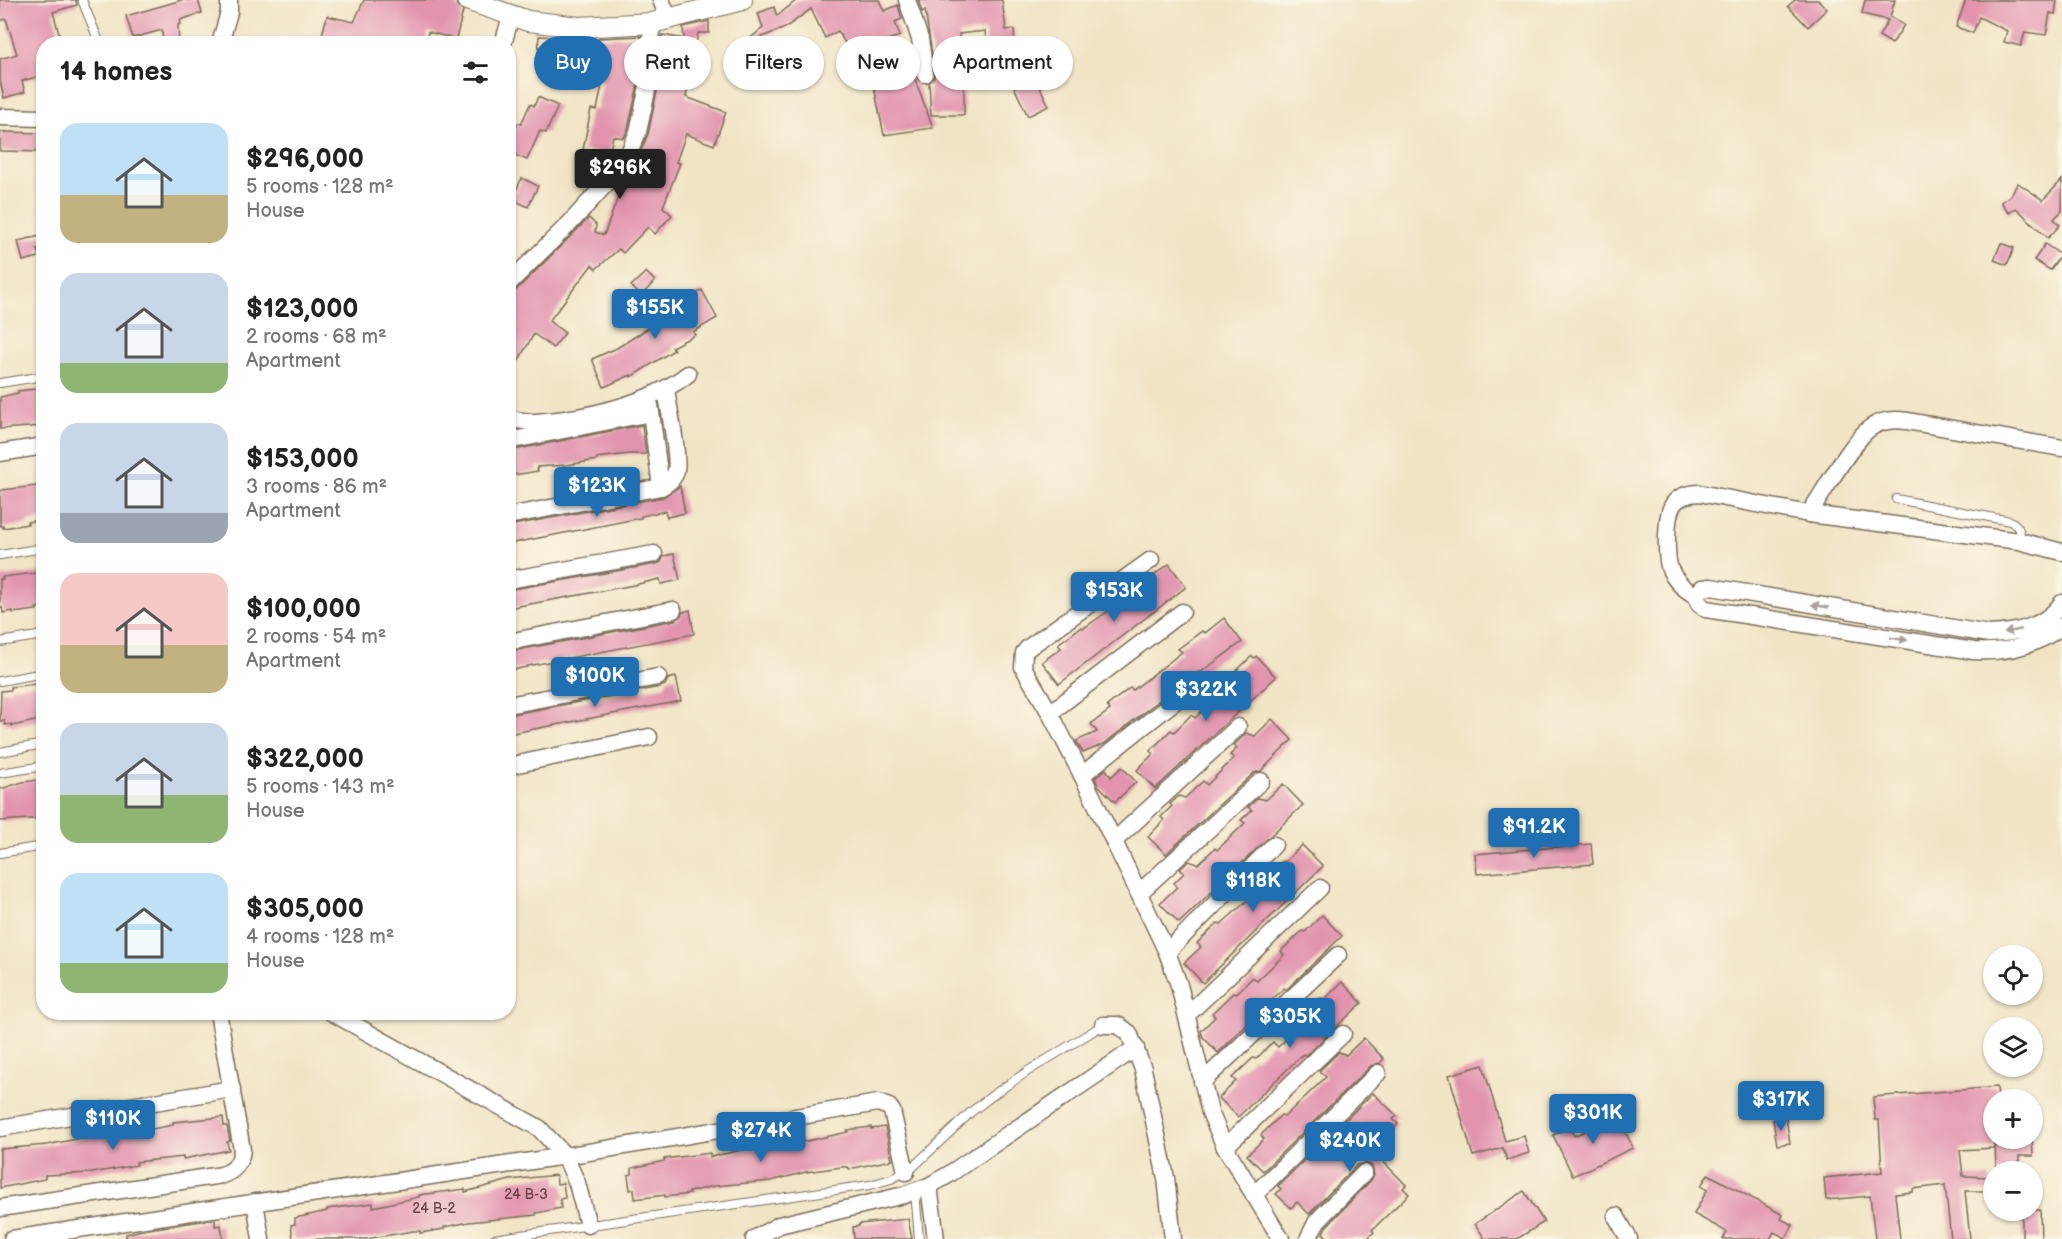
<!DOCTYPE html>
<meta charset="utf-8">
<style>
body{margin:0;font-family:"Balsamiq Sans",sans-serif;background:#f6f6f6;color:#222;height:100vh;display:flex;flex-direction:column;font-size:22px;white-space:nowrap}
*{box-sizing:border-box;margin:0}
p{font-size:20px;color:#767676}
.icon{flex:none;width:33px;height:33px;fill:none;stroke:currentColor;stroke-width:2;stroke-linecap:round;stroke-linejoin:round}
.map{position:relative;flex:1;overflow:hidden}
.details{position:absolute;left:36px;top:36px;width:480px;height:984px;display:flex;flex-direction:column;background:#fff;border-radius:24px;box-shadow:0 2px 4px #0004}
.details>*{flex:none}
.banner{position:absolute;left:534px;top:36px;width:570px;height:54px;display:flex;gap:12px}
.buttons{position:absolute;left:1983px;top:945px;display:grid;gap:12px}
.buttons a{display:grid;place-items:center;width:60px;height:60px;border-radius:50%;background:#fff;box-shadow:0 2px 4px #0004;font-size:30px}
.price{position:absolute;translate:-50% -51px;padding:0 14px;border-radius:6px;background:#1f6fb2;color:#fff;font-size:20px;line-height:39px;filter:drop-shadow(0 2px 3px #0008)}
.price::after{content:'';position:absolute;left:50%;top:36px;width:18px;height:14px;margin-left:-9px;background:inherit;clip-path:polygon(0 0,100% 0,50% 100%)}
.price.current{background:#222;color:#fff}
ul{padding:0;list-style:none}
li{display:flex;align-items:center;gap:18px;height:150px;padding:0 24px}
li span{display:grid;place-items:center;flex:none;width:168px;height:120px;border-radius:18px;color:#555}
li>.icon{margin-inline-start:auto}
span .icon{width:72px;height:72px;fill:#fffc;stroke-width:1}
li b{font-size:26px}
h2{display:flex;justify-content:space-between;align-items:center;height:72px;padding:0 24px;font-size:26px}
.pill{padding:0 21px;border-radius:27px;background:#fff;box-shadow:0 2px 4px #0004;font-size:21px;line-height:54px}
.pill.current{background:#1f6fb2;color:#fff}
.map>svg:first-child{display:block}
.building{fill:#e294af}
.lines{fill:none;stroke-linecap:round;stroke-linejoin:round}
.service-casing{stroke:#7a6b58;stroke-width:10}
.minor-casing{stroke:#7a6b58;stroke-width:19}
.tertiary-casing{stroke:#7a6b58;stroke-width:22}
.service{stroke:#fff;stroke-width:8}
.minor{stroke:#fff;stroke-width:16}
.tertiary{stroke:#fff;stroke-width:20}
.oneway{fill:#a79f9a}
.labels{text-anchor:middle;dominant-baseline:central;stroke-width:4.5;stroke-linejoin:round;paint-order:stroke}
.number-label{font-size:14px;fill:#654442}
</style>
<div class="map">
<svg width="2062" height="1239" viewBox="0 0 2062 1239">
<rect width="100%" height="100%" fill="#fcf5e5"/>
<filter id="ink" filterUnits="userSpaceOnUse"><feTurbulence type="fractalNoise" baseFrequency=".0167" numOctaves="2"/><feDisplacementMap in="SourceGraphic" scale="12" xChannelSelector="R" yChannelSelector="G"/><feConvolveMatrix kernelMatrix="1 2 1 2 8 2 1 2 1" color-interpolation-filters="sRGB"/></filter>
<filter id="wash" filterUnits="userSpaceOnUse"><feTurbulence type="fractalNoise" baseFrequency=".008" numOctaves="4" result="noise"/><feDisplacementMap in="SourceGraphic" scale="24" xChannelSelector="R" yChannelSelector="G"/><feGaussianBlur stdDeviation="1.35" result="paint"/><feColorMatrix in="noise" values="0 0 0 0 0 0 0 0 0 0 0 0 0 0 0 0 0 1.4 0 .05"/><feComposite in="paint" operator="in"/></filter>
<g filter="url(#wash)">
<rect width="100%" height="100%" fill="#f0e4c5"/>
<g id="blocks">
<g class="building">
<path d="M0,0h76l1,5 -24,7 9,32h-18v31l-22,6 3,11 -21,6 -4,-17v-22l17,-5 -11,-35 -6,2z"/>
<path d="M182,0h16l4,13 -22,7 1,4 -3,1 1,19h-16l-1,-14 -29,8 -7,-22z"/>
<path d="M364,0h91l3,7 5,4 -7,28 -28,-7 -2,10 -10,-2 -1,4h-56l-37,-9 5,-19 27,6z"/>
<path d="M797,0h82l5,11 14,-6 4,14 -7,3 5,14 -16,5 16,28 11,-1 22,60 -49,7 -12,-58 -5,3 -29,-49 -13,7 -14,-29 -26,19 -36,14 -1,-2 15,-12 -5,-15 16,-6 3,9z"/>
<path d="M918,0h84l4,30 8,-1 1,15 -8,1 1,13 -20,2 -3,-29 -26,3 1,9 -7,1 11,44v27h-33l-2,-32 5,-5 1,-5 -10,-63 -3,2z"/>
<path d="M1795,0h23l9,9 -19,18 -20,-21z"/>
<path d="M1865,0h30l-5,17 14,8 -12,19 -13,-8 9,-16 -26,-6z"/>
<path d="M1966,0h91l-2,14 -5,-1 -4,22 -21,-3 -4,14 -17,-4 3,-11 -28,-14 -6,16 -17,-6z"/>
<path d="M709,21v12h-11l-12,64 40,15 -12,33 -28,-11 -10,28 4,1 -17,44 9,8 -17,19 -7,-7 -25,26 -4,-4 -23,20 -4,-4 -43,56 16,12 -12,15 -19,-14 -26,44v-84l7,-3 74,-73 7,7 -1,7 9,3 21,-57 8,-9 15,-35 10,-47 4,-52 22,4 -1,-12z"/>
<path d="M539,36l60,4v-2l42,-2 -3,49 -10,44 -4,9 -11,-2 -4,19 -26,-5 8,-41 6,1 6,-30h-3v-7l-33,-2v-4l-29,-1z"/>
<path d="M1035,77l14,29 -21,10 -14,-29z"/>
<path d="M538,97l20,9 -12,27 -6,-2 -13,29 -19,-8v-9l10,-20 3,1 9,-20 4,2z"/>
<path d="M0,132l44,1v19l-44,-1z"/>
<path d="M522,178l16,8 -10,21 -16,-8z"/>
<path d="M2062,180v31l-8,8 6,6 -12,13 -32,-30 -7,5 -8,-11 9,-6 8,-13 25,17z"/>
<path d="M44,235v13l-7,1 2,8 -16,4 -5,-20z"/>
<path d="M2001,243l13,5 -7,17 -13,-5z"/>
<path d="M2045,244l16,11 -11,15 -16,-10z"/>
<path d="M646,272l9,9 -14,15 -10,-10z"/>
<path d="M702,290l15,28 -24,14 2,3 -23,12 2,3 -43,27v-2l-27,12 -12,-28 25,-11 44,-28 -3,-4z"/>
<path d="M44,388v38l-44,3v-32l18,-4v-2z"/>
<path d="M642,425l4,29h-17l-32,4v2l-30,5 -30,2 1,4 -30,5v-25z"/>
<path d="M44,485v34l-17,3 1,2 -25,4v-2h-3v-34l2,-2z"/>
<path d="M680,486l5,27 -18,4 -2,-6 -24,5v2l-133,26v-18l155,-29z"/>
<path d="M674,554l6,26 -19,4 -1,-5 -26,6 -126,23v-18l148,-26 5,-2 3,-6z"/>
<path d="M1169,564l17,23 -127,97 -17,-22 19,-14 -3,-4 23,-17 3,1 20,-14 22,-16 -3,-4 23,-17 4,1z"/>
<path d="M44,572v35l-8,1 1,2 -24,3v-2l-10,2 -1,-6h-2v-28h3l-1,-2z"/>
<path d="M690,610l4,24 -167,32v1l-19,4v-19l167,-32 5,-3 3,-5z"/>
<path d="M1224,618l18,24 -41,30 -9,2 -88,70 -21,9 -7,-12 21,-9 -6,-8 19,-14 -3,-4 23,-18 3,2 49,-38 -4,-3 24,-18 3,2z"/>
<path d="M1252,656l2,2 2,-2 20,21 -121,112 -18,-19 16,-16 -3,-3 21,-21 3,2 17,-17 4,3 23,-22 -4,-4z"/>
<path d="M676,677l5,24 -173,33v-19l152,-28 5,-2 3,-6z"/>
<path d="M35,684v2l7,-2 2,35 -32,7v-2l-7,1 -1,-5 -4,1 1,-30 10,-1v-3z"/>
<path d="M1272,719l20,21 -31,31 -7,2 -88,81 -18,-17 16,-17 -3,-3 11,-11 -2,-2 9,-8 6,2 18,-17 4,4 27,-27 -4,-3 7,-7 -3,-3 12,-12 9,3z"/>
<path d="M1122,767l14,15 -21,20 -17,-17 -3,-7 11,-9 5,8z"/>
<path d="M44,779v39l-44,3v-32l23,-7z"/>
<path d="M1283,784l20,21 -124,118 -19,-20 17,-16 -3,-4 10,-10 -4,-4 9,-8 9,3 17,-16 2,2 28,-27 -4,-3 11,-10 -4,-3 10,-9 8,2z"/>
<path d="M1591,844l2,20 -116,10 -2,-20z"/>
<path d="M1302,845l21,21 -120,117 -19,-20 17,-16 -4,-4 21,-20 3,1 18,-16 25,-24 -3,-3 21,-20 3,1z"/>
<path d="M1322,915l20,21 -56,54 -2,-2 -66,65 -15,-16 -2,-6 14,-14 -3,-4 21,-20 3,1 17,-17 4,4 27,-26 -3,-4 21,-20 3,1z"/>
<path d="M1342,982l20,21 -57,53 -2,-2 -65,63 -19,-19 17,-17 -4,-3 21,-20 3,1 17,-17 5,5 26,-25 -4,-4 21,-20 4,1z"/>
<path d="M1364,1038l20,21 -4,4 -9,3 -108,105 -16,-16 17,-16 -3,-4 20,-20 4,1 41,-39 -7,-6 20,-19 7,3z"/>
<path d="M1483,1065l22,76 19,-5 5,17 -22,7 -4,-12 -30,8 -24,-81z"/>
<path d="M1997,1087l1,13h-4v48l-34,2 3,26 27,1v14h-25l5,48h-19l-6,-54 -32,4v3l-18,2 5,45h-25l-5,-43 -44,4 -2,-22 58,-6 -3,-52h-4l-2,-23z"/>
<path d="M1373,1093l24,23 -4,3 5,5 -22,22 5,6 -4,3 29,30 -3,3 6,6 -37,36 2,2 -7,7h-38l-6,-6 3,-6 45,-47 3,-5 -2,-9 -6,-3 -9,2 -48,49 -12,-12 -6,6 -15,-14 5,-5 -3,-3z"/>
<path d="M1618,1116l15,32 -60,28 -20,-41 17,-8 4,9z"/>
<path d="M223,1117l1,9h3l3,15 -3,1 2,8 -46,9v-2l-47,5 1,3 -45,8 -47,2v4l-45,9v-39l47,-4 59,-12v2l25,-4v2l42,-8v-3z"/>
<path d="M1786,1118l4,25 -13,2 -4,-25z"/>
<path d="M871,1127v2l14,-2 7,33 -43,9 -1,-2h-6l-36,5 -35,9 -57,5 -25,6 1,2 -25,3v-2l-7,1 -23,3 -1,-10 -4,1 -2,-15 4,-1v-6l32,-7v-2l46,-6v4l46,-10v-2l46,-5v2l46,-10 -1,-2z"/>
<path d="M1995,1138h37l1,18h-14v16h-23z"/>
<path d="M1708,1174l75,41 -2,4 12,6 -7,13 -12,-6 -4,7h-47l4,-7 -33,-18 13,-24 -6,-4z"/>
<path d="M556,1175l1,9 6,-1 2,15 -5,1 1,9 -25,5v2l-67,7 -25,5v2l-24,4v-2h-7l-47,8h-73l-2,-14 4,-1v-6l32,-7v-2l46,-6v4l46,-10v-2l46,-6v3l45,-12z"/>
<path d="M1524,1191l20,31 -27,17h-32l-10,-15z"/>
<path d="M2026,1210h14l1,29h-19v-23h4z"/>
<path d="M215,1219v7l6,-1 2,14h-97v-5l16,-4z"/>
<path d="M908,1219l4,20h-58l-1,-12 6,-1v-2z"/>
</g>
</g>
</g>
<g filter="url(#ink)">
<use href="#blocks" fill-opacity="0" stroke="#7a6b58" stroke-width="1.5"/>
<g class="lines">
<g class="service-casing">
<g id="service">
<path d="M82,0l18,44"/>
<path d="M0,383l44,-7"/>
<path d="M1896,499l114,22c8,4 12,11 9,20"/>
<path d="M0,555l44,-7"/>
<path d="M0,642l44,-7"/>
<path d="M0,681l44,-8"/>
<path d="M0,752l44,-8"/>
<path d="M0,773l44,-7"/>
<path d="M0,853l44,-7"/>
<path d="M915,1191l4,48"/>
<path d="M493,1239l377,-54 21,-6 21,-11 59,-56 22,-17 35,-24 75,-46"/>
</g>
</g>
<g class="minor-casing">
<g id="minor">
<path d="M661,0l8,19"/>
<path d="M907,0l13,39 5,35"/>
<path d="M220,44l9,-32v-12"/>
<path d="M503,44l8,-28"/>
<path d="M0,117l44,1"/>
<path d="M508,284l62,-61 54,-59 14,-32 10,-46 4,-63"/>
<path d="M650,405l11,82"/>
<path d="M508,419c9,1 19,3 28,3 48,-3 114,-18 152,-48"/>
<path d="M508,441l143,-28"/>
<path d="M0,453l44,-7"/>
<path d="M1809,514c14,-21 44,-74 61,-86 11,-8 24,-9 37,-7l155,27"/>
<path d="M508,516l153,-29c6,-3 11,-6 14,-13 6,-13 -7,-68 -9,-85"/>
<path d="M1151,560l-123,88 -4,5 -1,14 27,46 32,62 85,177 12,33 31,127 15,35 56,92"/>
<path d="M508,580l146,-26"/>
<path d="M1697,596c-12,-6 -22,-14 -27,-27 -4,-10 -3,-22 -3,-33 1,-25 3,-42 32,-43l110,21 210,27 43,11"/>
<path d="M2062,603c-17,24 -45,30 -73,31l-278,-47 -9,1 -5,8 2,8 7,5 268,42c33,2 62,-5 88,-25"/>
<path d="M508,642l165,-32"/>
<path d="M508,705l150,-28"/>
<path d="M1050,713l132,-101"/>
<path d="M508,766l141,-29"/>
<path d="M1082,775l117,-93"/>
<path d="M1114,841l124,-114"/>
<path d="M1139,893l122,-112"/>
<path d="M1167,952l107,-107"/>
<path d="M331,1012l208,116 26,28 12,27 11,42"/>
<path d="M1187,1015l133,-127"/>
<path d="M1103,1025h15l11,8 14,36 23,109 7,61"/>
<path d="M1202,1082l136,-127"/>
<path d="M0,1128l232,-39"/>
<path d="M1225,1147l118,-113"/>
<path d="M929,1186l7,53"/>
<path d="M1254,1195l124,-122"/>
<path d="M255,1202l6,37"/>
<path d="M0,1208l222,-33c13,-4 18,-12 20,-25l-24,-138"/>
<path d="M1616,1216l13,23"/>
<path d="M12,1239l553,-83 313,-53 11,4 3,4 14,61"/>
<path d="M754,1239l25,-14 125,-30 25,-9 19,-11 188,-127"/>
<path d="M1308,1239l9,-18 47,-48"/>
</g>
</g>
<g class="tertiary-casing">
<path id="tertiary" d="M467,0l61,21 51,6 73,-4 90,-23"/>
</g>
<use href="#service" class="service"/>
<use href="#minor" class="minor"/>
<use href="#tertiary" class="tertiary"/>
</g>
<defs><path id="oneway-solid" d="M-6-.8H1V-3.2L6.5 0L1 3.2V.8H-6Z" transform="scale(1.5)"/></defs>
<g class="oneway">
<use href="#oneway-solid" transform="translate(1820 606) rotate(-170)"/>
<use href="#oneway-solid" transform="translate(2013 631) rotate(168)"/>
<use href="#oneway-solid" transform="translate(1899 639) rotate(9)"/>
</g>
</g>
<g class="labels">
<g class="number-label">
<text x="526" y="1194">24 B-3</text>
<text x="434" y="1208">24 B-2</text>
</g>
</g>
</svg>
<div class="buttons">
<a><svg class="icon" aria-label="locate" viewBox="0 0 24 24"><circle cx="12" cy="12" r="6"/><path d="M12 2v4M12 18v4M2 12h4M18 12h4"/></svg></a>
<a><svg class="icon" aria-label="layers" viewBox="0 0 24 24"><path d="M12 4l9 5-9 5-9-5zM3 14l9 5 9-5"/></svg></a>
<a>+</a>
<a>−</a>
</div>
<b class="price current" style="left:620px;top:200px">$296K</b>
<b class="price" style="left:655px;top:340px">$155K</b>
<b class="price" style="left:597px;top:518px">$123K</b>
<b class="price" style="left:1114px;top:623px">$153K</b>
<b class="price" style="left:595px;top:708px">$100K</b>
<b class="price" style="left:1206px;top:722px">$322K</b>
<b class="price" style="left:1534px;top:859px">$91.2K</b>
<b class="price" style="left:1253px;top:913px">$118K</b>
<b class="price" style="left:1290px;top:1049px">$305K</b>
<b class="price" style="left:1781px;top:1132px">$317K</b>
<b class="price" style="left:1593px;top:1145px">$301K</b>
<b class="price" style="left:113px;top:1151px">$110K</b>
<b class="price" style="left:761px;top:1163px">$274K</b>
<b class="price" style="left:1350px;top:1173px">$240K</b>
<div class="banner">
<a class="pill current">Buy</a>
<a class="pill">Rent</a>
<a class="pill">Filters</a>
<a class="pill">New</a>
<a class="pill">Apartment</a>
</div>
<section class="details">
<h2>14 homes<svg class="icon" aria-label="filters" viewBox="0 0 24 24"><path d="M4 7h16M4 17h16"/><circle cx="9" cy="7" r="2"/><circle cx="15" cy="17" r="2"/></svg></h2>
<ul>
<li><span style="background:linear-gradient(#bfe0f5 60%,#c2b280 0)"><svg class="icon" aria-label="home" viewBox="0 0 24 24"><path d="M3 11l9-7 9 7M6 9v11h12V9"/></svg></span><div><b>$296,000</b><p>5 rooms · 128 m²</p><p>House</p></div></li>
<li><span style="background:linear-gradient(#c9d6e8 75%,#8fb573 0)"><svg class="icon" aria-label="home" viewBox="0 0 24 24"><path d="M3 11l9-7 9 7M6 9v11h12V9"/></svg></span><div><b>$123,000</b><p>2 rooms · 68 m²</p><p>Apartment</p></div></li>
<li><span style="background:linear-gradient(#c9d6e8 75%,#9aa5b1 0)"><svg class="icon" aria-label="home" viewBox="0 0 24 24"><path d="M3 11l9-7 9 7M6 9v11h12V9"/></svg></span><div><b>$153,000</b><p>3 rooms · 86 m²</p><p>Apartment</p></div></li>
<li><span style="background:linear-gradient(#f6c9c9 60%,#c2b280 0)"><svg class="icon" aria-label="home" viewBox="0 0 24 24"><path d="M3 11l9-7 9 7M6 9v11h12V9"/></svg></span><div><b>$100,000</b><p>2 rooms · 54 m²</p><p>Apartment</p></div></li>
<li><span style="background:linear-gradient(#c9d6e8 60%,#8fb573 0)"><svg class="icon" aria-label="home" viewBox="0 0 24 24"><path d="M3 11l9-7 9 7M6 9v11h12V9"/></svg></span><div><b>$322,000</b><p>5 rooms · 143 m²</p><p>House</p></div></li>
<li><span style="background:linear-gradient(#bfe0f5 75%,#8fb573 0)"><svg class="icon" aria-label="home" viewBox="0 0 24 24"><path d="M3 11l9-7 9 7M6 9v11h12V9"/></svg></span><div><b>$305,000</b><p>4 rooms · 128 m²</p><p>House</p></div></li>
</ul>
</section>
</div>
